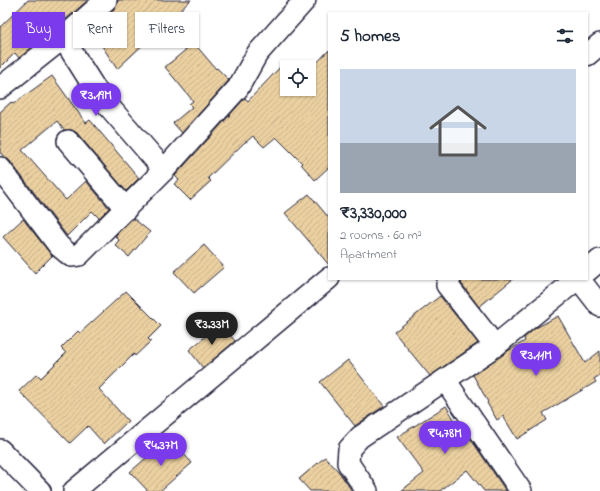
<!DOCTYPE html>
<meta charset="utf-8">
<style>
body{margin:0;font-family:"Indie Flower",sans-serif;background:#f6f6f7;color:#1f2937;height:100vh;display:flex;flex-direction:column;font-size:15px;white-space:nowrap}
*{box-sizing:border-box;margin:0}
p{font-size:13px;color:#747a83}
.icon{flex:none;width:22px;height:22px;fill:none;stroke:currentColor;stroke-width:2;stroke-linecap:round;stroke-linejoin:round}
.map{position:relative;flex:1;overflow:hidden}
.side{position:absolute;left:328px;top:12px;width:260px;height:268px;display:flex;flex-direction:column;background:#fff;border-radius:0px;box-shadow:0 1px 3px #0004}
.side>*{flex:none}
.top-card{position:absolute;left:12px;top:12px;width:256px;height:36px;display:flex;gap:8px}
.fabs{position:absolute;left:280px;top:60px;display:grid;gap:8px}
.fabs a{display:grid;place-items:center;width:36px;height:36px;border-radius:0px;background:#fff;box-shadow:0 1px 3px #0004;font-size:20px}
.price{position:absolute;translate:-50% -34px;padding:0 9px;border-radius:14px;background:#7c3aed;color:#fff;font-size:13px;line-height:26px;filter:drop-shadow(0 1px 2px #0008)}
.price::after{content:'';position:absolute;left:50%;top:24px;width:12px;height:9px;margin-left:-6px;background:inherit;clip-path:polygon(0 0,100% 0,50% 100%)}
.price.selected{background:#222;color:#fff}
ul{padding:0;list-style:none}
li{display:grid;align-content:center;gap:8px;height:212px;padding:0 12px}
li span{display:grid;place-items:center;height:124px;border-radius:0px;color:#555}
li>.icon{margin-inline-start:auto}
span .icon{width:72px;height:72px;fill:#fffc;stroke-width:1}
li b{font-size:17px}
h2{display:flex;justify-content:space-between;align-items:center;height:48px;padding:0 12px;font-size:17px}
.chip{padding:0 14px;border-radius:0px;background:#fff;box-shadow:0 1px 3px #0004;font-size:14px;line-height:36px}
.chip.selected{background:#7c3aed;color:#fff}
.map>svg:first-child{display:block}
.building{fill:url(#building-hatch);stroke:#22223b}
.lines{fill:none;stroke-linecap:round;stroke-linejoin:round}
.minor-casing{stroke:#22223b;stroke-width:24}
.minor{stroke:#fff;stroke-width:21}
</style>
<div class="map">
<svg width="600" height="491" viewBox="0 0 600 491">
<defs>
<pattern id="building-hatch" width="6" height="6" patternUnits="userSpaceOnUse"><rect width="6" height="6" fill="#ebd0a0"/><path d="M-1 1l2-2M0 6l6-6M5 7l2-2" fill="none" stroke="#c9b28b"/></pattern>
</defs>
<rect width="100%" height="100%" fill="#fff"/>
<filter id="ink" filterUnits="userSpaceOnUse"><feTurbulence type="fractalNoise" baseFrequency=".025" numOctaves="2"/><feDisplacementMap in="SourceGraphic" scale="8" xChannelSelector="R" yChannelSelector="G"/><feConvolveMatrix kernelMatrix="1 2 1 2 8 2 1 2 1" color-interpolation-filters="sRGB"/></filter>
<g filter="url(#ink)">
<g class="building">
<path d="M28,0h60l-33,29 -36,29 -4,-5 -15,15v-41z"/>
<path d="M118,0h73l-74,69 -26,-40 23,-20 3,-5z"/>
<path d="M194,43l22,26 1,-1 12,12 -47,53 -9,-10 19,-16 -3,-3 4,-3 -28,-34z"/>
<path d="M329,50v117l-14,13 -14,-16 1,-1 -26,-26 -12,10 -11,-11 -7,6h-1l-37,36 3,3 -21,19 -16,-16 5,-4 -4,-4 70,-78 3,3 35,-37 4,4v21h22v-18z"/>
<path d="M52,76l34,47 4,-3 49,58 -13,13 -49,-58 -5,-3h-8l-7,-9 -35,29 44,50 20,-19 23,27 -10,10 -7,-7 -25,25 -57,-75 -10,-8v-41l11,-10 2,2z"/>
<path d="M309,194l20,24v47l-44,-52z"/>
<path d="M133,218l17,14 -21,25 -14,-12 4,-5 -4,-4z"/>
<path d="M23,219l29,37 -17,17 -32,-36z"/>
<path d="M204,245l20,22 -30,26 -20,-21z"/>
<path d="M462,279h51l-34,28 -18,-24z"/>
<path d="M126,291l35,35 -13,13 3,2 -16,15 -1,-2 -35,35 29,32 -24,23 -16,-18 -18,17 -51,-52 18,-17 4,4 25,-25 -5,-5 17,-17 2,2z"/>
<path d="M440,296l38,47 -48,33 -36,-44z"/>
<path d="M558,316l27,47 15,-12v24l-6,4 2,3 -53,31 4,7 -30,19 -14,-23 -6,4 -10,-17 1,-1 -15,-27 35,-24 17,-10 -1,-3 10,-9z"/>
<path d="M221,324l14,17 -32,27 -14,-18z"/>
<path d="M348,360l36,46 -29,20 -35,-44z"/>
<path d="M446,406l19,31 3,-2 38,56h-22l-17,-21 -27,21h-39l23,-18 -27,-36z"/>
<path d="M169,438l23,25 -32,28h-12l-18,-19z"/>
<path d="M325,457l14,15 13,19h-42l-11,-12z"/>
</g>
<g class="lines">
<g class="minor-casing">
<g id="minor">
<path d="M63,38l36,57 65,75"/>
<path d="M587,55l13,-11"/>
<path d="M0,88l63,-50 43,-38"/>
<path d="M68,141l58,68"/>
<path d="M0,168l59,78 12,10 8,-1 85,-85 74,-82 19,-34 48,-54"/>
<path d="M587,271l13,-11"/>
<path d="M450,279l-3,6 48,61"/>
<path d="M579,279l21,27"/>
<path d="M445,380l76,111"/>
<path d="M0,450l40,41"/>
<path d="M74,491l255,-213"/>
<path d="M367,491l-19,-28 1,-14 11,-12 135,-91 82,-67"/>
</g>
</g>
<use href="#minor" class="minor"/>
</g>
</g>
</svg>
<div class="fabs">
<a><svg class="icon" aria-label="locate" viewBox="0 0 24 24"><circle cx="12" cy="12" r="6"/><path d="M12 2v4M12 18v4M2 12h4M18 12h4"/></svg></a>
</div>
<b class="price" style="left:96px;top:117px">₹3.19M</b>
<b class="price selected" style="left:212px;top:346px">₹3.33M</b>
<b class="price" style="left:536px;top:377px">₹3.11M</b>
<b class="price" style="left:445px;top:455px">₹4.78M</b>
<b class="price" style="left:161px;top:467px">₹4.37M</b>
<div class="top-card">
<a class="chip selected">Buy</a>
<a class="chip">Rent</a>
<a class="chip">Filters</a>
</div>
<section class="side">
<h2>5 homes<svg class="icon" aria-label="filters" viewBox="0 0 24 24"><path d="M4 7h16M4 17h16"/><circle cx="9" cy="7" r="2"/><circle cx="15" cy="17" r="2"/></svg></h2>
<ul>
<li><span style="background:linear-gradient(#c9d6e8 60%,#9aa5b1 0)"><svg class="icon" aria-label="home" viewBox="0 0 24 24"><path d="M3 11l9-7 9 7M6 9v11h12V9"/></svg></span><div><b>₹3,330,000</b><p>2 rooms · 60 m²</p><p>Apartment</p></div></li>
</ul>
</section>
</div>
